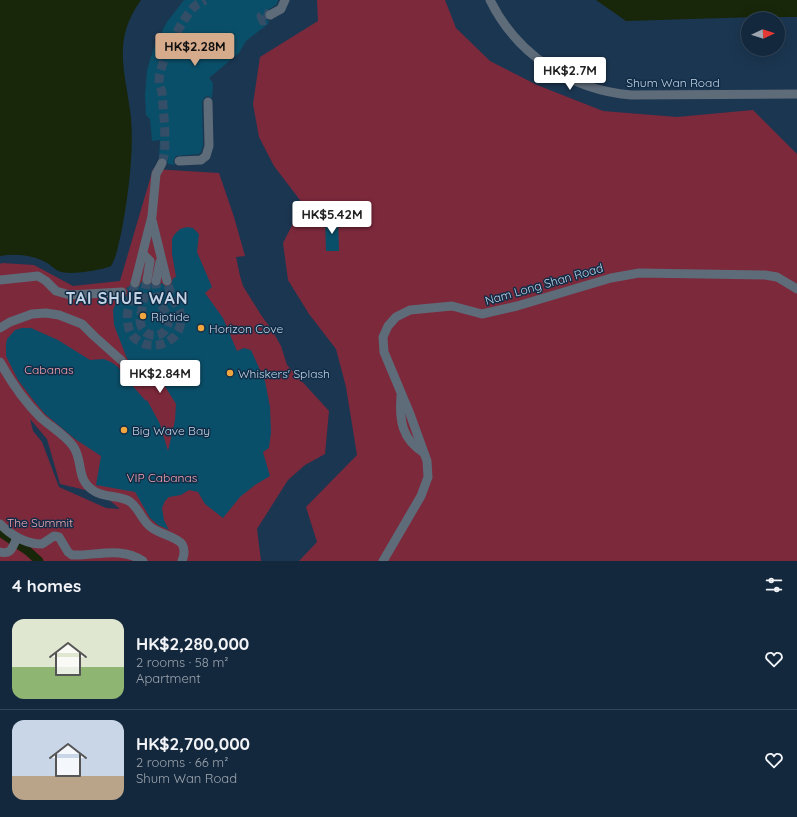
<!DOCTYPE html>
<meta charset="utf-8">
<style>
body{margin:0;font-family:Quicksand,sans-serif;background:#1d3044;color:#f1f3f6;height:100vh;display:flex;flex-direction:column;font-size:15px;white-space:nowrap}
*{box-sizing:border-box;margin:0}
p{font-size:13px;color:#9da6b0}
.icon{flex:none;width:22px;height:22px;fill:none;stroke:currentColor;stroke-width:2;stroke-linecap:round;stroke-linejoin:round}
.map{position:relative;height:561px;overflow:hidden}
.sheet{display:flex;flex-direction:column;background:#14283d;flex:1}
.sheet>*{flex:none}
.needle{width:26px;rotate:86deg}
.fabs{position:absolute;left:741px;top:12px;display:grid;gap:8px}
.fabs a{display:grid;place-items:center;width:44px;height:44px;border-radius:50%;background:#14283d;box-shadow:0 4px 16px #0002,0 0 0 1px #334457;font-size:20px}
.price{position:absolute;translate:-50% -34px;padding:0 9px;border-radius:4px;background:#fff;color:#222;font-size:13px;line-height:26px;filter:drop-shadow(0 1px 2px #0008)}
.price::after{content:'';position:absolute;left:50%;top:24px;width:12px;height:9px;margin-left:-6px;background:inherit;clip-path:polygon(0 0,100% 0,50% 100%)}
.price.current{background:#d6ab8b;color:#111}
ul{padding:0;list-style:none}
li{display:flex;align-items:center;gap:12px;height:100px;padding:0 12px}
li+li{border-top:1px solid #334457}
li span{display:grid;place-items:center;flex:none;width:112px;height:80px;border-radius:12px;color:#555}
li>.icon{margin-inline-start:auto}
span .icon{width:48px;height:48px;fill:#fffc;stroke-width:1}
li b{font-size:17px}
h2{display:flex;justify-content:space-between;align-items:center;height:48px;padding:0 12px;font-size:17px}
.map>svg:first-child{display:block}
.green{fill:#7d293c;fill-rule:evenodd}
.water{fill:#182609}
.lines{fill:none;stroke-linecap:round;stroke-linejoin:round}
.canal{stroke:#182609;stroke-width:9}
.building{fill:#0a4f69}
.minor-tunnel{stroke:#344e67;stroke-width:9;stroke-dasharray:9 4.5;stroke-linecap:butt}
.minor{stroke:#5e6b78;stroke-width:9}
.poi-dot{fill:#f1a640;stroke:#112c46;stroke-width:1.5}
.labels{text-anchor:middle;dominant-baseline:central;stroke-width:3;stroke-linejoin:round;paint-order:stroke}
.street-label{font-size:12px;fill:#c3d3e4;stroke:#112c46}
.poi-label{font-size:12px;fill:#c3d3e4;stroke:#112c46;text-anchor:start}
.park-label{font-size:12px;fill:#f4a5b0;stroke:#112c46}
.district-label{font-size:16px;font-weight:bold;letter-spacing:1px;fill:#c3d3e4;stroke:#112c46}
</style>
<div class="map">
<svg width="797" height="561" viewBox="0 0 797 561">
<rect width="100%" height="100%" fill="#1b3651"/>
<g class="green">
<path d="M317,0h128l11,28 34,33 47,24 66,26 74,6 76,-7 44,44v407h-498l18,-19 -11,-35 51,-52 -11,-68 -10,-38 -27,-35 -21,-34 -5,-37 20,-39 -29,-38 -15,-29 -6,-33 7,-47 58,-36z"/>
<path d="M153,169l66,4 15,44 11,39 -9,1 4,19 3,10 18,29 11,15 9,16 6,19 42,46 -4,43 -20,11 -17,15 -31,49 4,32h-261v-297l2,-1 32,2 39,21 47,-5zM30,419l17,20 13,45 42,10 18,15 -14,-1 -47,-21 -17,-45 -9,-11z"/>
</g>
<g class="water">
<path d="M0,0h141c-30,42 -15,72 -10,118 3,36 -3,80 -10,116 -3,11 -4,22 -10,32 -9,4 -40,9 -49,6 -6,-1 -9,-5 -13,-8 -14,-9 -33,-11 -49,-8z"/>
<path d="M596,0h201v17h-41l-130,4z"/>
</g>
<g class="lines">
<path class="canal" d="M0,532l28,19 11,10"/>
</g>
<g class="building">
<path d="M184,0h94l-1,4 -12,8v6l4,3 -1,3 -22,17 -7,12 -30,25 4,5 -1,15 -4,-2 -3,1 -3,5 1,43 -2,7 -2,2 -23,2 -3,5 2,4 -7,-1 -1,-4 -2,-2h-6l1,-18 -8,1 -2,-22 -4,-4 -1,-19 2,-26 8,-26 12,-22z"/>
<path d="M338,218l1,33h-13l-1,-32z"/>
<path d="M187,227l6,1 6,6 -2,18 15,35 -7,6 18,25 14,33 7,-3 7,2 14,31 5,26 1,25 -2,16 -6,4 7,24 -15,9 -15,12 -17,21 -18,-14 -7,-12 -9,-2 -8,5 -12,2 -4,4 -3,7 2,12 5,10 -11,-5 -8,-7 -15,-26 -39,-7 5,-29 -26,-17 -30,-25 -11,-13 -16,-21 -12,-24v-12l1,-5 8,-9 7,-2h9l27,12 32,20 14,-1 7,3 6,4 5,6 -1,1 25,28 1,-1 13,24 8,27 7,-31 1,-16 -15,-24 -18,-6 -13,-10 -4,-8 -12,-31 -1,-15 5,-12 7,-1 2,-2 1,-4 -2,-3 4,-2 4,3 5,-2 2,-5 5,4 5,-2 4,3h3l4,-4 4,4 5,-2 2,-7 3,-1 -4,-23v-15l2,-4 6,-6z"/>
</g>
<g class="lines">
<g class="minor-tunnel">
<path d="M264,13l6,2 -4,5 -3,1 -2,-5z"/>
<path d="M162,163c6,-16 1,-52 0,-71 -1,-3 -3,-6 -3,-9 -1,-18 22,-63 35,-76 3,-3 8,-5 11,-7"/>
<path d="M147,280l-7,40c0,14 18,22 26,9 7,-11 -4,-20 -7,-29 -3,-7 -3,-12 -3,-19"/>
<path d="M135,283c-3,13 -10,29 -7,42 6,31 54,25 53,-7 0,-7 -4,-11 -7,-17 -3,-6 -5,-13 -7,-20"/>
</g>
<g class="minor">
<path d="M490,0c27,55 81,90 141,95l166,-1"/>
<path d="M270,15l11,-6 4,-9"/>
<path d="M179,161l22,-1 5,-4 3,-10 -1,-44"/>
<path d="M152,220l15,61"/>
<path d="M143,254l7,7 -3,19"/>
<path d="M0,280l38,-4 8,5 10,10 14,4 52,-3"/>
<path d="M156,281l4,-19"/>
<path d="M135,283l17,-67 4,-42 6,-11"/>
<path d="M0,328l10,-6 22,-8 14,-1 13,2 23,9 12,12 28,25"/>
<path d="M0,362c11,20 24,39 41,56 10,9 24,17 32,28 11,15 2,33 21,45 11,7 24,4 35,10 10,6 13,21 23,27 8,6 25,9 30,16 3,5 2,12 0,17"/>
<path d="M401,396c-2,25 1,43 23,57"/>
<path d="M0,524c11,11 25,20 42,20l12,-8 5,1 9,15 4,3c24,1 49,-9 71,6"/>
<path d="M0,552c12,3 12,-5 17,-14"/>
<path d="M383,561l38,-65 7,-19 -1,-16 -17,-47 -26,-62 -1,-15 5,-11 8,-9 14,-7 42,-4 30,8 35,-8 94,-28 28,-5 126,2 12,2 20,12"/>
</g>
</g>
<g class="poi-dot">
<circle cx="143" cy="316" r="4"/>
<circle cx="201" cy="328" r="4"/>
<circle cx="230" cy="373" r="4"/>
<circle cx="124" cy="430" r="4"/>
</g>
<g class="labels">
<g class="street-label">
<text x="673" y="82">Shum Wan Road</text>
<text transform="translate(544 284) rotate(-16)">Nam Long Shan Road</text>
</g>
<g class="poi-label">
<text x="151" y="316">Riptide</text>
<text x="209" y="328">Horizon Cove</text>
<text x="238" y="373">Whiskers' Splash</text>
<text x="132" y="430">Big Wave Bay</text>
</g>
<g class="park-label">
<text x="49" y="369">Cabanas</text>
<text x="162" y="477">VIP Cabanas</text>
<text x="40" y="522">The Summit</text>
</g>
<g class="district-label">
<text x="127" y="298">TAI SHUE WAN</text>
</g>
</g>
</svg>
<div class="fabs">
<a><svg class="needle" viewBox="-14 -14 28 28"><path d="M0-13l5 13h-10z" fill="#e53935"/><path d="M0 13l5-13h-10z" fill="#9da6b0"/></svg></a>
</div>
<b class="price current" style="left:195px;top:67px">HK$2.28M</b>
<b class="price" style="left:570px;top:91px">HK$2.7M</b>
<b class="price" style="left:332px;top:235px">HK$5.42M</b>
<b class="price" style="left:160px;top:394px">HK$2.84M</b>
</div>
<section class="sheet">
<h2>4 homes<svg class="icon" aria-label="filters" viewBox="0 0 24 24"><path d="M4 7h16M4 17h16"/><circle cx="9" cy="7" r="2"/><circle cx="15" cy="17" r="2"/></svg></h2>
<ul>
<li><span style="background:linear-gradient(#dfe7d0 60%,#8fb573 0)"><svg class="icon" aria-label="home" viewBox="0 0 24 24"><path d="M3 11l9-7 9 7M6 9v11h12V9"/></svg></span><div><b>HK$2,280,000</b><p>2 rooms · 58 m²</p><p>Apartment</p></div><svg class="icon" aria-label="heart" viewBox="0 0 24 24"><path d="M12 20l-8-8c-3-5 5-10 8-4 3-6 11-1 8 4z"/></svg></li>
<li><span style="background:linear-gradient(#c9d6e8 70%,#b9a48a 0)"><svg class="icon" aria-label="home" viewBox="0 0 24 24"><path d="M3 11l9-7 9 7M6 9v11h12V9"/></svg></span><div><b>HK$2,700,000</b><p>2 rooms · 66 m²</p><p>Shum Wan Road</p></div><svg class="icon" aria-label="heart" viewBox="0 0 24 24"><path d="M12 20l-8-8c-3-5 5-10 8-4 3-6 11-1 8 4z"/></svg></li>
</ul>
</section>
